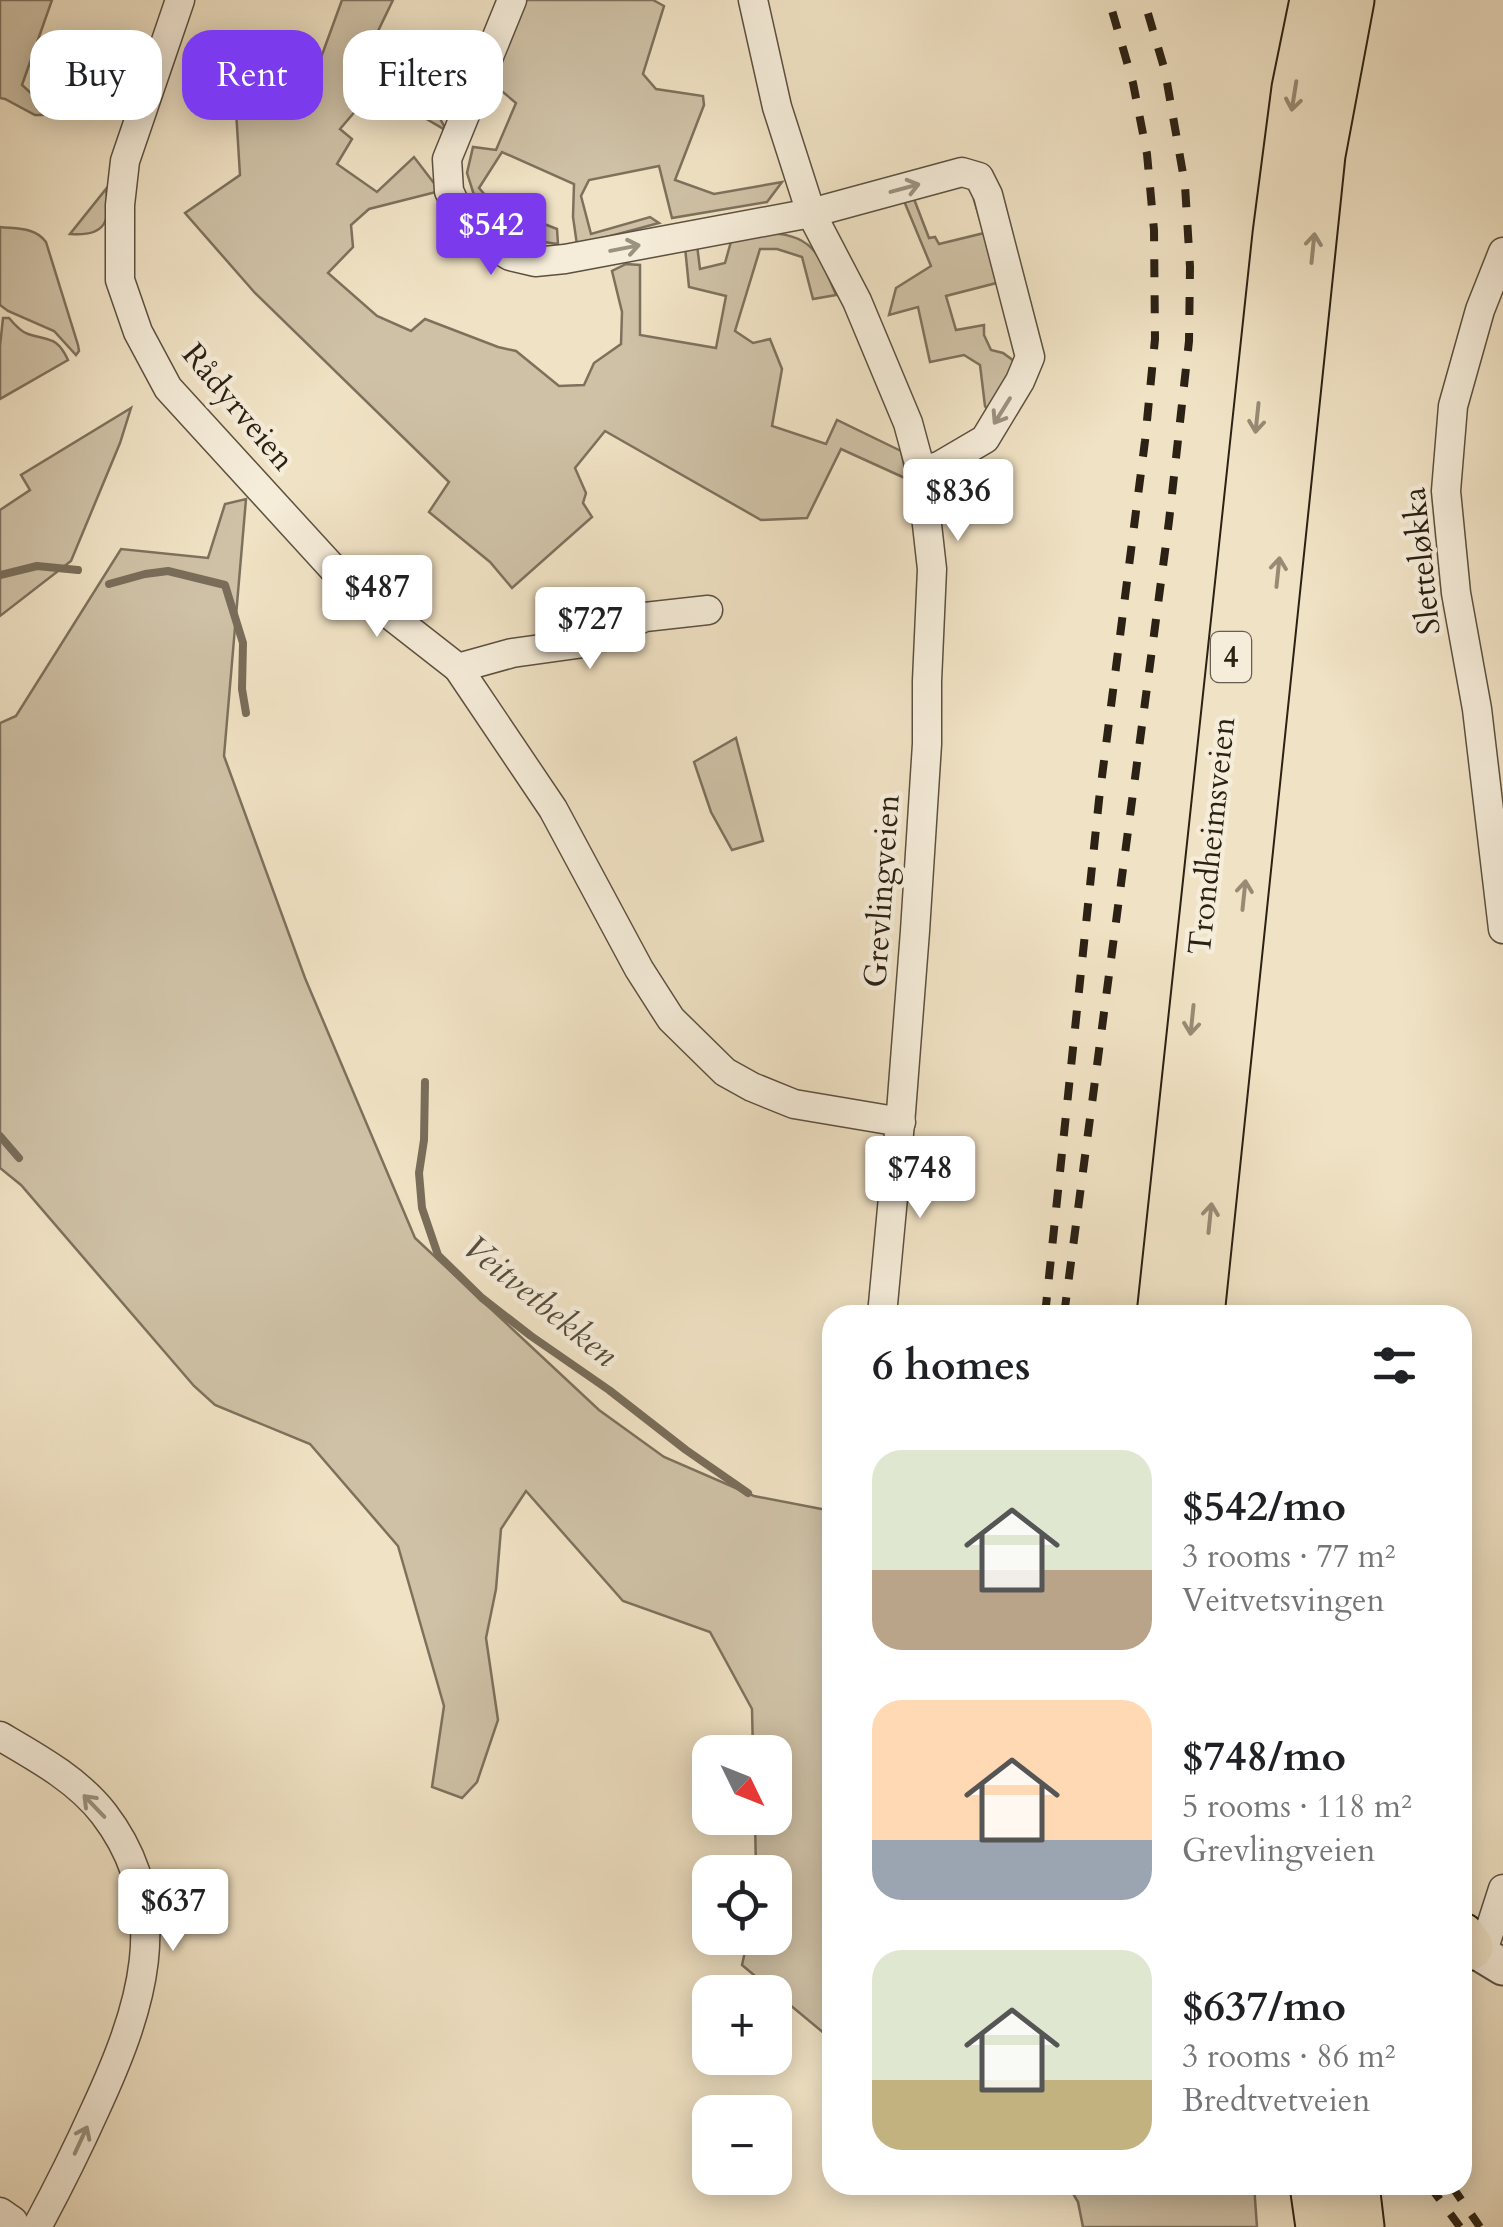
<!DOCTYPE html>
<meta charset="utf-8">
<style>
body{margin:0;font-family:Cardo,serif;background:#f6f6f6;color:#202124;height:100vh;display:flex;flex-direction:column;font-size:38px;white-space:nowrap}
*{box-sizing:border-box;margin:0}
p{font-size:32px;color:#757577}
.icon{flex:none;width:55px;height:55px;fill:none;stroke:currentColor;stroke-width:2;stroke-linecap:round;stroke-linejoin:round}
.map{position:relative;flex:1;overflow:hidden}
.drawer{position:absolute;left:822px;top:1305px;width:650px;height:890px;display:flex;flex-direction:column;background:#fff;border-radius:30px;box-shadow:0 5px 25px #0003}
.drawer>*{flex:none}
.banner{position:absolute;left:30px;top:30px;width:642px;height:90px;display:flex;gap:20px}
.needle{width:65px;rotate:133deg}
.fabs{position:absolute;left:692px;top:1735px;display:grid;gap:20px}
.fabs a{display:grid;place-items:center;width:100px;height:100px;border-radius:20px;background:#fff;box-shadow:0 5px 25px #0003;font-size:50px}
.price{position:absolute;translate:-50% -85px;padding:0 22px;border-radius:10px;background:#fff;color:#222;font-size:32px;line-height:65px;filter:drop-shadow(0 2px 5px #0008)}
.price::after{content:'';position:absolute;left:50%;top:60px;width:30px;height:22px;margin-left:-15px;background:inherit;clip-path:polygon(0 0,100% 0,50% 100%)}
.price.selected{background:#7c3aed;color:#fff}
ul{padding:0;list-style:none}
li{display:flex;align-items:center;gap:30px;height:250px;padding:0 50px}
li span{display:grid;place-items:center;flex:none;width:280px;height:200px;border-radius:30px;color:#555}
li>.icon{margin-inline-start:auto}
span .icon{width:120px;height:120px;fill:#fffc;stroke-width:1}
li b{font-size:42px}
h2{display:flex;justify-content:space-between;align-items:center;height:120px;padding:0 50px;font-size:42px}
.tag{padding:0 35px;border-radius:30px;background:#fff;box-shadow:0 5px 25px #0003;font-size:35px;line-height:90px}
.tag.selected{background:#7c3aed;color:#fff}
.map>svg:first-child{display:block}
.green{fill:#cfc1a6;stroke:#7d715d;stroke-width:2.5}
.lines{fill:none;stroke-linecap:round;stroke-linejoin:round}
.stream{stroke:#796d5a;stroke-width:8}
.minor-casing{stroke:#5c5140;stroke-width:31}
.tertiary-casing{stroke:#5c5140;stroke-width:39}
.trunk-casing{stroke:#2b2114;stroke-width:49}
.minor{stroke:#f5ecd9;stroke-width:28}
.tertiary{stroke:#f5ecd9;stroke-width:35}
.trunk{stroke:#f0e2c4;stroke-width:45}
.rail{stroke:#2b2114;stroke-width:8;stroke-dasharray:18 18;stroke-linecap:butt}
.oneway{stroke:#978b75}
.oneway2{stroke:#9a9180}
.labels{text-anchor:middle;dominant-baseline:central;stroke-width:9;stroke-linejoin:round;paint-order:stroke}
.shield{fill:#f5ecd9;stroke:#685e4f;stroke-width:2.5}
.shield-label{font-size:30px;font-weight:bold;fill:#2b2114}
.street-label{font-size:32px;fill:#2b2114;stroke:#f5ecd9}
.water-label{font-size:35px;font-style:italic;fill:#584d3d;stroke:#f5ecd9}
</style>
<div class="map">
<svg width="1503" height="2227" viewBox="0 0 1503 2227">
<rect width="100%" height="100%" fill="#f0e2c4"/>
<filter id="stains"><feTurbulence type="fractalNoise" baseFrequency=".002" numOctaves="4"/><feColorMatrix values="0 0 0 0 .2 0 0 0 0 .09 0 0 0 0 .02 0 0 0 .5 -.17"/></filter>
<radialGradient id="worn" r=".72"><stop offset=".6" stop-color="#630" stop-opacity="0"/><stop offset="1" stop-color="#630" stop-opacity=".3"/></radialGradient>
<g class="green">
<path d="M0,0h52l-30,85 24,22 -3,8h-8l-30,-16 -5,-1z"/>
<path d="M342,0h51l-26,54 64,49 16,28 -58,-34 -25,4 -24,28 12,10 -15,25 40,28 37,-35 26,34 -71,18 -18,16 2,22 -25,26 49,43 34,15 14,-12 73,28 18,4 43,35 25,-1 10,-22 27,-19 1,-32 -10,-41 14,-7 14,1v70l76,13 10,-52 -37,-9 -4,-40 12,-2 3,24 25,-6 7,-25c31,-6 69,-11 87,20 7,11 12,25 17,37l-23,4 -11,-42 -25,-8h-17l-25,82 18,12 17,-4 12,30 -10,57 54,18 11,-24 64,31 6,28 -66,-30 -34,69 -46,2 -156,-89 -30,37 11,25 -3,10 9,14 -80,71 -22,-26 -61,-50 20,-30 -194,-189 -70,-80 55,-38 -6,-97 81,-4z"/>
<path d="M522,0h131l11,6 -21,68 13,15 47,7 1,9 -29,75 39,14 68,-12 -15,20 -95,16 -13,-52 -70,14 -8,16 10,38 59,-17 9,6 -82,22 -4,-28 1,-33 -72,-32 -23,36 14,16 64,25 1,15 -42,-6 -37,-27 -12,-38 6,-26 23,3 20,-47 -25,-21z"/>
<path d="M106,189c6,32 -1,48 -36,45z"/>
<path d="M982,196l26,84 -62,16 10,34 28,-5v10l7,15 12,3 18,13 -30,49 -6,-9 -5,-41 -16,-10 -34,7 -12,-55 -29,8 7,-27 35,-22 -27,-65 10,-2 15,39 6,-1 4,7 45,-11 -10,-33z"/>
<path d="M0,227c17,2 35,0 46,15l32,103 1,6 -3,4 -22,-24 -46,-20 -8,-6z"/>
<path d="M3,318h6c5,6 12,14 19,16 21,7 29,2 40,26l-68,39v-53z"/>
<path d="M131,408l-11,35 -49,118 -71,55v-106l30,-20 -9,-15z"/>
<path d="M246,499l-22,257 81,222 110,260 184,172 65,47 90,39 78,15v538l-7,-15 -83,-69 6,-27h27v-66h-19l-1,-54h20v-66h-22l-1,-43 -42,-77 -87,-31 -97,-110 -25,38 -5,60 -10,49 12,82 -21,62 -15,16 -30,-11 12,-81 -46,-160 -88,-102 -95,-39 -21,-19 -173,-201 -21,-17v-445l16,-7 105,-167 87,9 17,-54z"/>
<path d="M736,738l27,103 -31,9 -21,-38 -17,-50z"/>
<path d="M1068,2185h186l3,42h-174l-5,-25z"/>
</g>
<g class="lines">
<g class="stream">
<path d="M0,575l37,-9 41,4"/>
<path d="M109,584l36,-10 23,-3 57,14 18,58 -1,46 4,24"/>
<path d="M425,1082l-1,58 -5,33 3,35 16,47 44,43 49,38 78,54 77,60 62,43"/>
<path d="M0,1136l19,22"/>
</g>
<g class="minor-casing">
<g id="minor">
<path d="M180,0l-55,161 -5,44v75l18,52 30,56 171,187 119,93 95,141 86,160 32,50 54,53 27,15 42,17 107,18"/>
<path d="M512,0l-65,159 2,32 13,28 21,21 27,16 25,6 30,-3 246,-46 151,-41 17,5 9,18 42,162 -10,24 -35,58 -46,27 -18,5"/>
<path d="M753,0l24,107 34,106 46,88 51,122 13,48 11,98 -5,112v63l-12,187 -14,181 -19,203"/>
<path d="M1503,252l-23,58 -27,96 -7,85 10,102 21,116 26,220"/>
<path d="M458,668l54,-15 72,-10 61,-26 63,-7"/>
<path d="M0,1736c36,21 78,44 104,78 73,95 36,199 -9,296 -18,40 -37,78 -58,117"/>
<path d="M1482,1954l21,-65"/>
<path d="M0,2212l13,9 3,6"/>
</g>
</g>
<g class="tertiary-casing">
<path id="tertiary" d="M1470,1947l33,20"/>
</g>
<g class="trunk-casing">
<g id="trunk">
<path d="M1160,1315l116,-1081 19,-146 18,-88"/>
<path d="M1201,1315l121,-1160 29,-155"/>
<path d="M1462,1936l8,11"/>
<path d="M1313,2185l6,42"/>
<path d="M1356,2185l5,42"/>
</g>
</g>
<use href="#minor" class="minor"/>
<use href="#tertiary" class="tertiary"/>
<use href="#trunk" class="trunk"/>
<g class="rail">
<path d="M1045,1315l54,-515 46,-359 10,-102 -1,-109 -7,-76 -14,-71 -24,-83"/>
<path d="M1064,1315l105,-794 20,-180 1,-74 -5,-82 -20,-114 -21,-71"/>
<path d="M1429,2185l31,42"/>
<path d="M1451,2185l29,42"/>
</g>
</g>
<defs><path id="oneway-shaft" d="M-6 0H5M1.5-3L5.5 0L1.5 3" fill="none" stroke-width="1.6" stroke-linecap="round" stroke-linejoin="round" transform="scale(2.5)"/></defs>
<g class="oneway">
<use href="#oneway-shaft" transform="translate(1294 96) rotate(99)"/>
<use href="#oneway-shaft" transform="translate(1313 248) rotate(-84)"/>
<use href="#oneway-shaft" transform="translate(1257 418) rotate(96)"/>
<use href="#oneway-shaft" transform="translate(1278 572) rotate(-84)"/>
<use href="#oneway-shaft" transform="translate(1244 895) rotate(-84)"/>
<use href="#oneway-shaft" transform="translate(1192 1020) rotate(96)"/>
<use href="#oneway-shaft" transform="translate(1210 1218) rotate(-84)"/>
</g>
<g class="oneway2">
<use href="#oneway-shaft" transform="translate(905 188) rotate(-15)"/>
<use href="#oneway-shaft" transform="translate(625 248) rotate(-11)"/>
<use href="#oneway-shaft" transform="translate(1002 411) rotate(122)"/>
<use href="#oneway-shaft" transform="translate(94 1806) rotate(-134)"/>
<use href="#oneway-shaft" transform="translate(81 2140) rotate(-65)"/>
</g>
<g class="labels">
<rect class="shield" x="1211" y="632" width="40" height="50" rx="8"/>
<g class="shield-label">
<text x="1231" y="657">4</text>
</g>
<g class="street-label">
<text transform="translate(238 407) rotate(50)">Rådyrveien</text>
<text transform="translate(1422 561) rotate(-96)">Sletteløkka</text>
<text transform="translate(1212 836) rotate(-84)">Trondheimsveien</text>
<text transform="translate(882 891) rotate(-86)">Grevlingveien</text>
</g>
<g class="water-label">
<text transform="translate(540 1301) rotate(39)">Veitvetbekken</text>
</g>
</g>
<rect width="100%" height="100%" filter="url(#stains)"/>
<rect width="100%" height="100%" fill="url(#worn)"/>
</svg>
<div class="fabs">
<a><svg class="needle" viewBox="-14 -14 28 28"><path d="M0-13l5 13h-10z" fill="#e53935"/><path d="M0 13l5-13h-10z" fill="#757577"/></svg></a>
<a><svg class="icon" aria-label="locate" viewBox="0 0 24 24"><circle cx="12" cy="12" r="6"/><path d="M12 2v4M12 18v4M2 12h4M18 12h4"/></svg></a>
<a>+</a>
<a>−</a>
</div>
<b class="price selected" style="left:491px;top:278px">$542</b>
<b class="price" style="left:958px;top:544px">$836</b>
<b class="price" style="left:377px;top:640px">$487</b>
<b class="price" style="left:590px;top:672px">$727</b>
<b class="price" style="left:920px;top:1221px">$748</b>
<b class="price" style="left:173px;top:1954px">$637</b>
<div class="banner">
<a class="tag">Buy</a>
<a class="tag selected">Rent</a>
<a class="tag">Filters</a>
</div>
<section class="drawer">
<h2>6 homes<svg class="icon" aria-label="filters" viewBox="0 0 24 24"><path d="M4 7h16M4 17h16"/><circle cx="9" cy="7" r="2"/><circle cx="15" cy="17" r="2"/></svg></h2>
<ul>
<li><span style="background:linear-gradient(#dfe7d0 60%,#b9a48a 0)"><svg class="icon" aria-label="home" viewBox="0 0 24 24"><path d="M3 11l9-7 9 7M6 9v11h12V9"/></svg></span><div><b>$542/mo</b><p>3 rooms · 77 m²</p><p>Veitvetsvingen</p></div></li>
<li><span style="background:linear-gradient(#ffd9b3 70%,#9aa5b1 0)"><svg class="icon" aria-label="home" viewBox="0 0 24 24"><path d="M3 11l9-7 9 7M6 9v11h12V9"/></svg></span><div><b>$748/mo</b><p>5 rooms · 118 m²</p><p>Grevlingveien</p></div></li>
<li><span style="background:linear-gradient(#dfe7d0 65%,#c2b280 0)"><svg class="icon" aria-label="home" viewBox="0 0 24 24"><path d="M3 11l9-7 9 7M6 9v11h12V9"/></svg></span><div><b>$637/mo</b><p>3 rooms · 86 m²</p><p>Bredtvetveien</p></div></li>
</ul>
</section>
</div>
